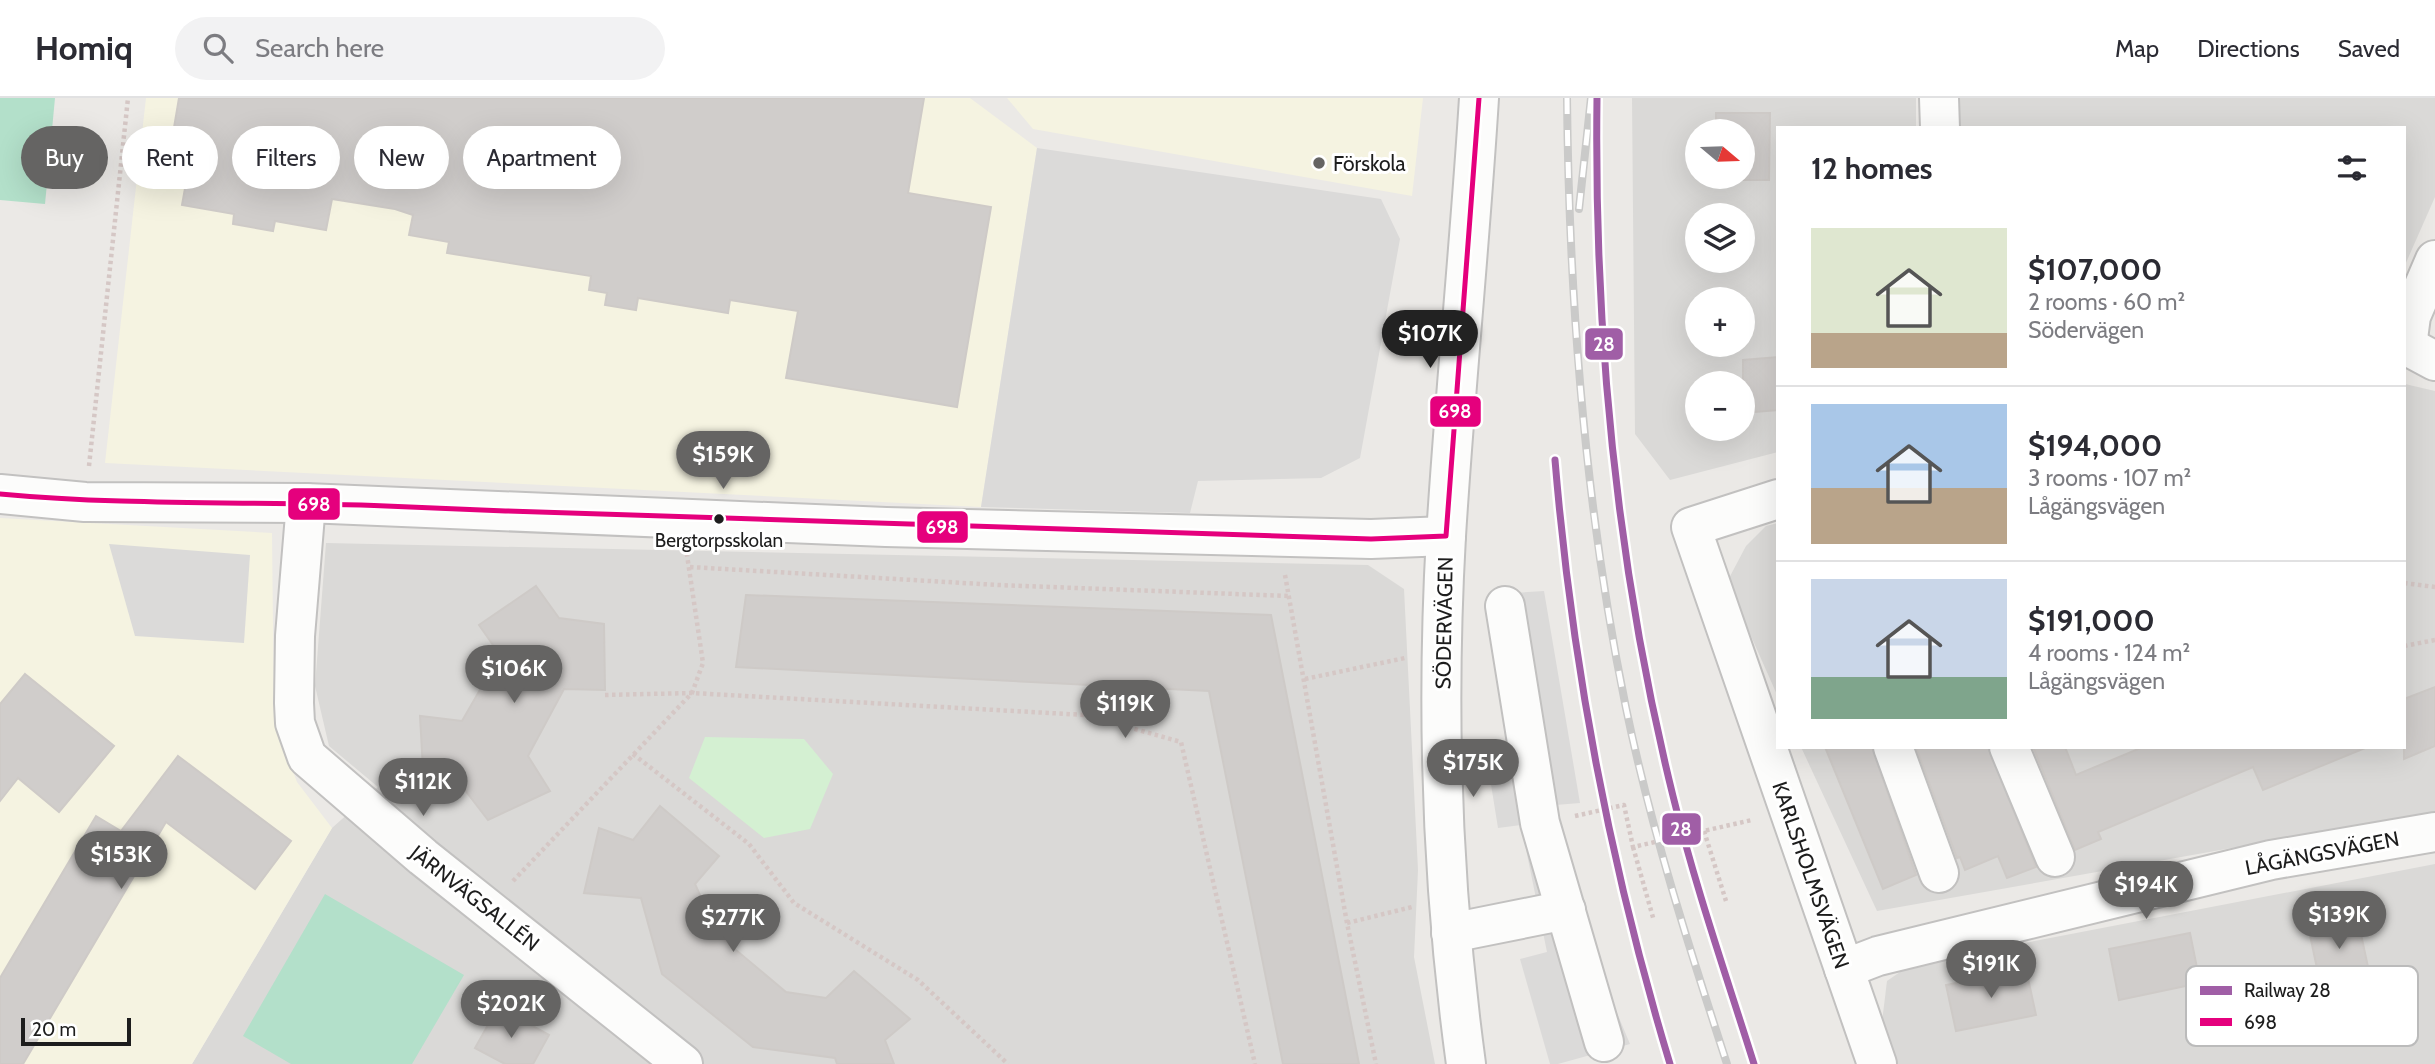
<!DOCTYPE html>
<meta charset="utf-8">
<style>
body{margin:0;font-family:Cabin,sans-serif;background:#f2f2f3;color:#2b2b33;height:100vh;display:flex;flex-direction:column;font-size:26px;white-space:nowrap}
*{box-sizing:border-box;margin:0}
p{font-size:23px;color:#7c7c81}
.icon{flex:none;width:38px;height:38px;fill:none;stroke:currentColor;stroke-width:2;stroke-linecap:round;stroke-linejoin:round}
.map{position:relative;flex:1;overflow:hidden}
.side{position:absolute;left:1776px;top:28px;width:630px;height:623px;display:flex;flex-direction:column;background:#fff;border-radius:0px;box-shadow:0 7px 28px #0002}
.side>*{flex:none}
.top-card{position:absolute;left:21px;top:28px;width:665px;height:63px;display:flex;gap:14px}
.needle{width:46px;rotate:109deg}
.fabs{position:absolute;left:1685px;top:21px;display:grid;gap:14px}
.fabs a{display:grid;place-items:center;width:70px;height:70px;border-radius:50%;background:#fff;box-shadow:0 7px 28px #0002;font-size:35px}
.scale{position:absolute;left:21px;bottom:18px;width:110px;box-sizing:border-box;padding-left:7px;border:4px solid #1d1d1d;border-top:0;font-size:19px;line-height:24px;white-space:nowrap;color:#1d1d1d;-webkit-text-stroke:5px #fff;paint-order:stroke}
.price{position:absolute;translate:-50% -60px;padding:0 16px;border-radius:24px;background:#656463;color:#fff;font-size:23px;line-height:46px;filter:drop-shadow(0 2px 4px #0008)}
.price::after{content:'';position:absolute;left:50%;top:42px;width:21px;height:16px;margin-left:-10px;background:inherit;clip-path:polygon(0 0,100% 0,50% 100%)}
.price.on{background:#222;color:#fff}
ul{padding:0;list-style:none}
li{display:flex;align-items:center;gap:21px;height:175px;padding:0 35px}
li+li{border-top:2px solid #e1e1e2}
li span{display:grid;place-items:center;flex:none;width:196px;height:140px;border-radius:0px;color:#555}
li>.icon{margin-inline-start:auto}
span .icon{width:84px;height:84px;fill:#fffc;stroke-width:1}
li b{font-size:30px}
h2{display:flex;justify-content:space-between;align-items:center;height:84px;padding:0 35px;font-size:30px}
.pill{padding:0 24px;border-radius:32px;background:#fff;box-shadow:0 7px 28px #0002;font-size:24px;line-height:63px}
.pill.on{background:#656463;color:#fff}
header{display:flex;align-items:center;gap:42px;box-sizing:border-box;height:98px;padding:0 35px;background:#fff;border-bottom:2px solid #e1e1e2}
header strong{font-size:33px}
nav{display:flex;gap:38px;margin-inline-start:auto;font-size:24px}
.search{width:490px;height:63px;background:#f2f2f3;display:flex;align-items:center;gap:18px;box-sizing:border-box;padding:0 24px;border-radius:38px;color:#7c7c81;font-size:26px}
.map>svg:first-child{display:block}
.residential{fill:#dad9d7;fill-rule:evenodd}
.education{fill:#f5f3e1}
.park{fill:#d4f0d2}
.pitch{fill:#b3e0ca}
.parking{fill:#dbdad9}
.building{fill:#d0cdcb;stroke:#cecac7;stroke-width:2}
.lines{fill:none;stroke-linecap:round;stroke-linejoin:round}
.minor-casing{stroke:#c2c1c0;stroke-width:42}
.path{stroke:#d5c7c5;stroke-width:4.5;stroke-dasharray:3.5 3.5;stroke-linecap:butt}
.minor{stroke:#fcfcfb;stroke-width:38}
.rail-casing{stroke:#cacac9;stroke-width:8}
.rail{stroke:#fff;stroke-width:5;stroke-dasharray:16;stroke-linecap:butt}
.bus-1-casing{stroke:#fff;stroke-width:10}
.bus-1{stroke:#e5007d;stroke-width:5}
.rail-1-casing{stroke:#fff;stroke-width:12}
.rail-1{stroke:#a05ea6;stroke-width:7}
.poi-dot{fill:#656463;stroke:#fff;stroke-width:2.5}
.bus-dot{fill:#1d1d1d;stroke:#fff;stroke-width:2.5}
.labels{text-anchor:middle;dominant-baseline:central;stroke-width:6;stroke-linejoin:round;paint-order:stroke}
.bus-label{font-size:19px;fill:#1d1d1d;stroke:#fff}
.poi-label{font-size:21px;fill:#1d1d1d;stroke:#fff;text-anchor:start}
.street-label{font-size:21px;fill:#1d1d1d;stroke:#fff}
.key{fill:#fff;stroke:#bbb;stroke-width:2}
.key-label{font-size:19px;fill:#1d1d1d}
.line-badge{stroke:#fff;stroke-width:2.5}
.badge-label{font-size:19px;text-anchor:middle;font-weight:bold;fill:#fff}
</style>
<header>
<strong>Homiq</strong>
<div class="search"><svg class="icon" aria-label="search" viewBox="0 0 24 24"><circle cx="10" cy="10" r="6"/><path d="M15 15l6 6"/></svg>Search here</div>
<nav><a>Map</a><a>Directions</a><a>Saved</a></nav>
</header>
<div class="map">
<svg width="2435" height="966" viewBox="0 0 2435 966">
<rect width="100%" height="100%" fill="#ebe9e6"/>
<g class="residential">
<path d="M1632,0h284v30h-138v324l-108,28 -35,-46zM1698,33h45v46h-45zM1698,117h45v46h-45zM1698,201h45v46h-45zM1698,285h45v46h-45z"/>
<path d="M1959,0h476v99l-30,68 -1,-137h-444z"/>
<path d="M2405,286l30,7v421l-558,99 -76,-164h603z"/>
<path d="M1778,425v174l-51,-115 19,-36 20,-20z"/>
<path d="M326,445l1042,22 36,24 14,281 -4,87 21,107h-1243l140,-236 46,-41 -49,-41 -14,-60z"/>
<path d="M2435,766v200h-541l-13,-34 6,-49 23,-16z"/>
</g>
<g class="education">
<path d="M146,0h824l67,50 -56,359 -876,-44z"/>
<path d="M1007,0h416l-11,98 -379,-67z"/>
<path d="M0,420l272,15 2,188 23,61 35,46 -140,236h-192z"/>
</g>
<path class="park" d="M705,639l99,2 29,35 -23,55 -46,9 -75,-60z"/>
<g class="pitch">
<path d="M0,0h55l-10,106 -45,-4z"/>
<path d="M325,796l139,81 -52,89h-121l-48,-28z"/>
</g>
<g class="parking">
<path d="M1037,50l344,51 19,40 -40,219 -39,20 -123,3 -8,32 -209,-6z"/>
<path d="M109,446l141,11 -6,88 -109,-7z"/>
<path d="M1544,493l36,212 -49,4 99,237 -72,20h-8l-30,-105 27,-7 -26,-127 -23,3 -9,-56 20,-8 -22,-160 12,-10z"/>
</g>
<g class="building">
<path d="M179,0h745l-16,95 83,14 -34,200 -171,-29 12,-67 -68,-11 -2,13 -90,-15 -2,12 -31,-5 2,-12 -18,-3 2,-14 -144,-23 2,-11 -40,-7 4,-20 -18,-6 -63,-10 -6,31 -51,-9 -2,10 -40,-7 1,-10 -52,-9 6,-33 -21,-3z"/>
<path d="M1716,15h54l-1,67h-53v-3h27v-46h-27z"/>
<path d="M1778,259v53l-35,3v-53z"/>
<path d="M536,488l23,32 45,6 1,66 -41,-1 -36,67 22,35 -62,29 -27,-35 -37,2 -4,-71 42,5 38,-66 -21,-30z"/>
<path d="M746,497l525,20 88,449h-76l-74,-373 -473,-24z"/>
<path d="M25,576l89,72 -55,66 -41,-34 -18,23v-97z"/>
<path d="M2435,589v59l-31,13v-60z"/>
<path d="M1825,649h47l44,128 -33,14z"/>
<path d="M1916,649h72l48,120 -29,11 -9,-22 -33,14 -5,-13 -3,1z"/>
<path d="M2033,649h32l11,28 67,-28 222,1 -102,42 -10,-23 -155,65 3,7 -26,11z"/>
<path d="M178,658l113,85 -36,48 -89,-67 -143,242h-23v-86l96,-162 25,15z"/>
<path d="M660,708l59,50 -24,28 23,51 68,57 40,6 28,-27 56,48 -25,21 9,24h-57l-2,-6 -82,-11 -91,-73 -21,-76 -57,-5 15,-65 34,12z"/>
<path d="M2356,813l15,70 -49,11 -15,-71z"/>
<path d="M2190,835l10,50 -81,17 -10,-51z"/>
<path d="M2026,871l10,46 -80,16 -10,-46z"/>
<path d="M498,909l51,28 -16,29h-28l-30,-16z"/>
</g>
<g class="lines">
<g class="minor-casing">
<g id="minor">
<path d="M1939,0l1,30"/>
<path d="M2407,248l4,-30 24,-56"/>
<path d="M2407,248l28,15"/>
<path d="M0,396l85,8 221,1 580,24 485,12 75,-3"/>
<path d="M1778,401l-87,28 186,537"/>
<path d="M306,405l-11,133 -1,67 1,20 12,34 116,100 260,207"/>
<path d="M1505,508l35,217 64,219"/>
<path d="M1893,649l46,126"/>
<path d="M2009,649l46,110"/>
<path d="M1451,835l115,-23"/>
<path d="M1844,871l34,-13 393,-96 164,-28"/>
<path d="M1466,966c-24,-175 -30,-352 -20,-528 9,-146 24,-292 33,-438"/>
</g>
</g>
<g class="path">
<path d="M89,368l39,-368"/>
<path d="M690,469l308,18 290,11"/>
<path d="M1285,477l62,348 29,141"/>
<path d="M2404,485l31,4"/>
<path d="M2404,548l31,-6"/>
<path d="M1305,581l100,-21"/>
<path d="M605,597l87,-2 393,22 96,27 74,322"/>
<path d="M633,656l116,90 45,59 124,77 90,84"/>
<path d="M1575,718l49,-11 9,42 119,-27"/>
<path d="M1704,733l22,70"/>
<path d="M1633,749l21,74"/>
<path d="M513,783l179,-188 11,-30 -16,-108"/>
<path d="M1347,825l65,-16"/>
</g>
<use href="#minor" class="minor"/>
<g class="rail-casing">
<g id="rail">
<path d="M1567,0c2,204 18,410 59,610 25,121 63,239 101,356"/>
<path d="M1579,111l12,-111"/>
</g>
</g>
<use href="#rail" class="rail"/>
<g class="bus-1-casing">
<path id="bus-1" d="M0,396c128,12 257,7 386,12 328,14 656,25 985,33l75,-3 33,-438"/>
</g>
<use href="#bus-1" class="bus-1"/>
<g class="rail-1-casing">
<g id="rail-1">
<path d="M1597,0c-3,236 19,468 76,698 22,90 53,179 81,268"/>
<path d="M1555,362c17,206 55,406 115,604"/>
</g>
</g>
<use href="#rail-1" class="rail-1"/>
</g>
<circle class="poi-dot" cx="1319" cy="65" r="7"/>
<circle class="bus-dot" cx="719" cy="421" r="6"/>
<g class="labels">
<g class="bus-label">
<text x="719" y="442">Bergtorpsskolan</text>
</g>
<g class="poi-label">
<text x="1333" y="65">Förskola</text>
</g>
<g class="street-label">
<text transform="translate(1444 525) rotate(-89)">SÖDERVÄGEN</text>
<text transform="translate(2322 755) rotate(-11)">LÅGÄNGSVÄGEN</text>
<text transform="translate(1811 777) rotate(71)">KARLSHOLMSVÄGEN</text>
<text transform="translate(475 800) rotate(38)">JÄRNVÄGSALLÉN</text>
</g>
</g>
<rect x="2186" y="868" width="232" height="80" rx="10" class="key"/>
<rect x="2200" y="888" width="32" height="9" fill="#a05ea6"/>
<rect x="2200" y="920" width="32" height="8" fill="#e5007d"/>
<g class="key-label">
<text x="2244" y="899">Railway 28</text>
<text x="2244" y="931">698</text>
</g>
<g class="line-badge">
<rect x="1584" y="229" width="40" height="34" rx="7" fill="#a05ea6"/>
<rect x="1429" y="297" width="53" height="33" rx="7" fill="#e5007d"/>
<rect x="287" y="389" width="54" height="34" rx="7" fill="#e5007d"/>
<rect x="916" y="412" width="53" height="34" rx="7" fill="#e5007d"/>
<rect x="1661" y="714" width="41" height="34" rx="7" fill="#a05ea6"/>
</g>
<g class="badge-label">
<text x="1604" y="253">28</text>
<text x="1455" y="320">698</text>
<text x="314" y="413">698</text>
<text x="942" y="436">698</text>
<text x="1681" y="738">28</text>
</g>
</svg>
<div class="fabs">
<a><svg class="needle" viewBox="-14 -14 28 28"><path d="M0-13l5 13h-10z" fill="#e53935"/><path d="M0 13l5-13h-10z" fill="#7c7c81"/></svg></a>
<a><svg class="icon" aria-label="layers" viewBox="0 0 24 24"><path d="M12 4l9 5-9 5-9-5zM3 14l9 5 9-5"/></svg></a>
<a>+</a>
<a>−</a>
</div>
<div class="scale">20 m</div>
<b class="price on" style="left:1430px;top:272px">$107K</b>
<b class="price" style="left:723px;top:393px">$159K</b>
<b class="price" style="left:514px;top:607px">$106K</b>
<b class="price" style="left:1125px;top:642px">$119K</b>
<b class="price" style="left:1473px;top:701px">$175K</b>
<b class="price" style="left:423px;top:720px">$112K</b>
<b class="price" style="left:121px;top:793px">$153K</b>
<b class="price" style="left:2146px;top:823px">$194K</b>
<b class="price" style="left:2339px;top:853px">$139K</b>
<b class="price" style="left:733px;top:856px">$277K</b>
<b class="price" style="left:1991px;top:902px">$191K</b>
<b class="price" style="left:511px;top:942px">$202K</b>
<div class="top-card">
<a class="pill on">Buy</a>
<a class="pill">Rent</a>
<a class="pill">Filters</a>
<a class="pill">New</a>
<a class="pill">Apartment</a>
</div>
<section class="side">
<h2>12 homes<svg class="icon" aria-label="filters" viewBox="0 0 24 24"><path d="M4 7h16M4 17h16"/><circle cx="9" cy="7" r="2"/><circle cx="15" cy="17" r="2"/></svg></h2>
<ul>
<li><span style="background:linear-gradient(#dfe7d0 75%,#b9a48a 0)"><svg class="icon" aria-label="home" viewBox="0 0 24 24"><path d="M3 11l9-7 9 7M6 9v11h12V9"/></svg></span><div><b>$107,000</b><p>2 rooms · 60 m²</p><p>Södervägen</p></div></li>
<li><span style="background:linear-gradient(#a9c7e8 60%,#b9a48a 0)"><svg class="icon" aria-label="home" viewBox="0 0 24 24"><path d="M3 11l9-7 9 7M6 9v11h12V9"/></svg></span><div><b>$194,000</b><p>3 rooms · 107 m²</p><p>Lågängsvägen</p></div></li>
<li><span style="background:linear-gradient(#c9d6e8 70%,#7fa58c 0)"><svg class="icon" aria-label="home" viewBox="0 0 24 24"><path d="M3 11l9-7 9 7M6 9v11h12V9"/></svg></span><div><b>$191,000</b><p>4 rooms · 124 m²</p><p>Lågängsvägen</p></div></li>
</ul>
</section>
</div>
